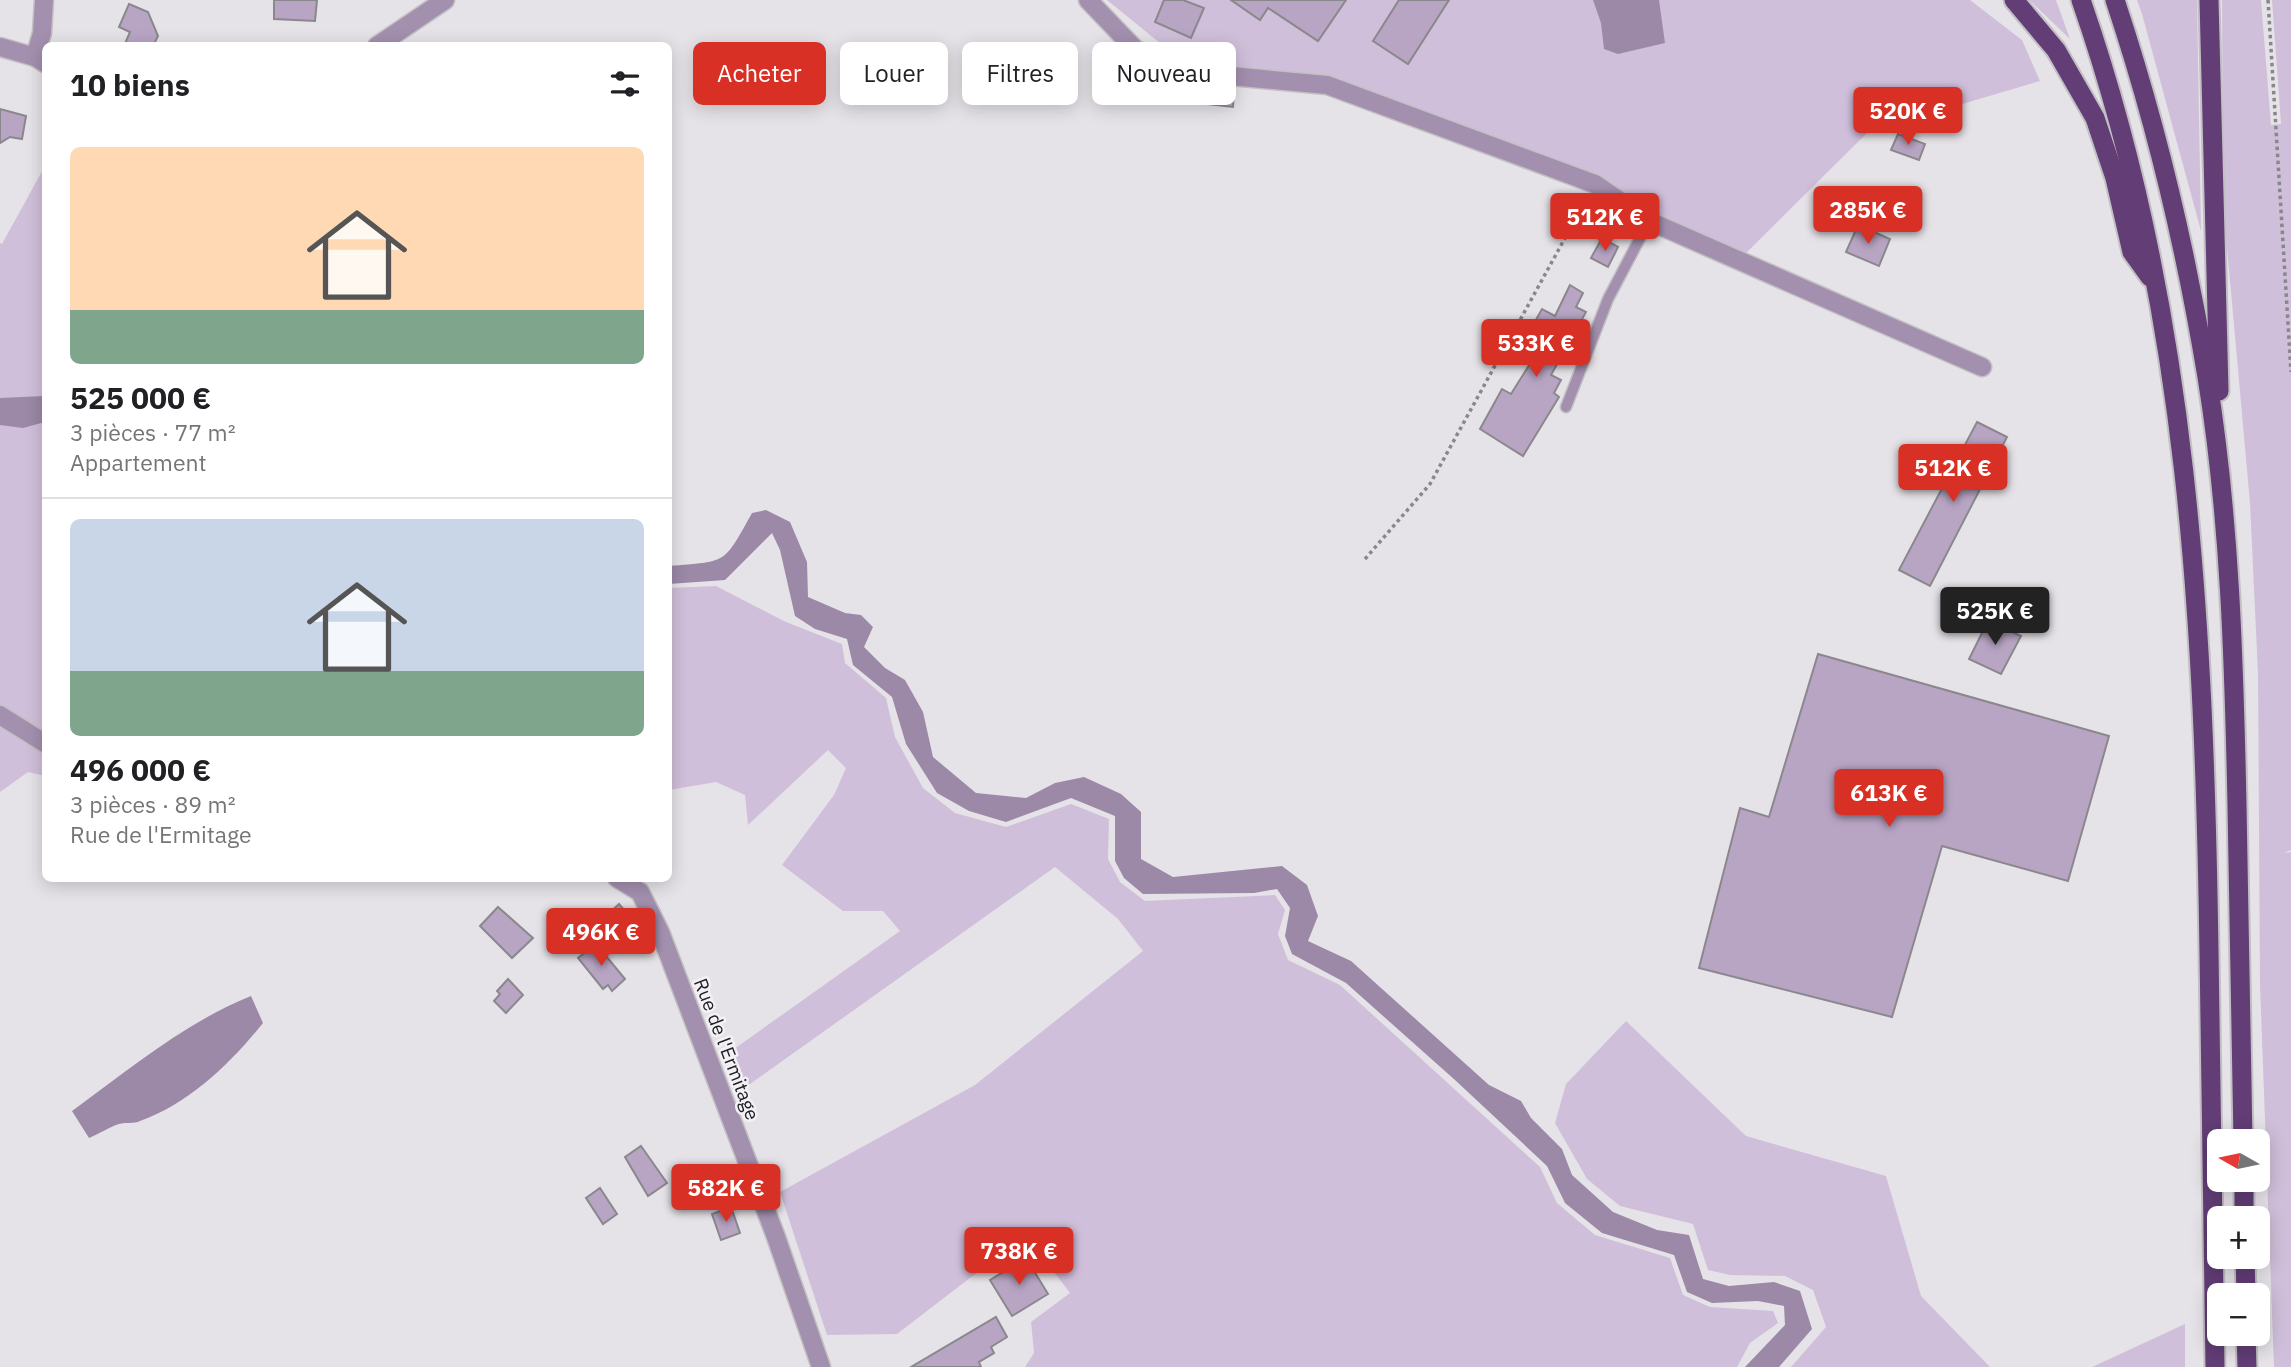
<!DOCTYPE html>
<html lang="fr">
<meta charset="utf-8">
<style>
body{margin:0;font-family:"IBM Plex Sans",sans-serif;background:#f2f2f2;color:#202124;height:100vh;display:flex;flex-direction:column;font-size:26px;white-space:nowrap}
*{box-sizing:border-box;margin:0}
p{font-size:23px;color:#757577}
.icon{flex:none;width:38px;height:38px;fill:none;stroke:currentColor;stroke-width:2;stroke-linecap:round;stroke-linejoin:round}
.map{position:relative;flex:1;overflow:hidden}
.panel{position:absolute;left:42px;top:42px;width:630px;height:840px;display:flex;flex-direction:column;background:#fff;border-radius:10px;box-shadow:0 4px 18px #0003}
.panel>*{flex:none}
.guide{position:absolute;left:693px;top:42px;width:665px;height:63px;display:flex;gap:14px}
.needle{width:46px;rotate:279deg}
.buttons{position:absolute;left:2207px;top:1129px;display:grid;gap:14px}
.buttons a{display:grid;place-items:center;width:63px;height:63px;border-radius:10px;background:#fff;box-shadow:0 4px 18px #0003;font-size:35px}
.price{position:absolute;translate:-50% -60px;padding:0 16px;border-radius:7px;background:#d93025;color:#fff;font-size:23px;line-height:46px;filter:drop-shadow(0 2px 4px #0008)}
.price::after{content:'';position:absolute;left:50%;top:42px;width:21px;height:16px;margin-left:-10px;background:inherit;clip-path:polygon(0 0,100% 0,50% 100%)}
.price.current{background:#222;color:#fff}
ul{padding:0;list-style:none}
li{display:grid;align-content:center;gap:14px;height:371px;padding:0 28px}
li+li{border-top:2px solid #e0e0e0}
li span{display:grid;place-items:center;height:217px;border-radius:10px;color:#555}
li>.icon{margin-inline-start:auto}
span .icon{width:126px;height:126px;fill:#fffc;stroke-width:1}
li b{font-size:30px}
h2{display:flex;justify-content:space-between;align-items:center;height:84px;padding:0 28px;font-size:30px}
.pill{padding:0 24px;border-radius:10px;background:#fff;box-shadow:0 4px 18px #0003;font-size:24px;line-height:63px}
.pill.current{background:#d93025;color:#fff}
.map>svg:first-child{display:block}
.green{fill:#d0bfda}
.water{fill:#9b89a7}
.building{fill:#b8a5c4;stroke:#8a888c;stroke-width:2}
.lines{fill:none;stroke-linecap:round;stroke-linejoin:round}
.service-casing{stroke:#c3c0c4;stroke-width:13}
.minor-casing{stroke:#c3c0c4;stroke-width:21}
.trunk-casing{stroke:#c3c0c4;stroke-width:23}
.path{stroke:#89878a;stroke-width:3.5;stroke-dasharray:3.5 3.5;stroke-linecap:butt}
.service{stroke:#a390af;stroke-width:10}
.minor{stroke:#a390af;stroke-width:18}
.trunk{stroke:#623d76;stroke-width:19}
.labels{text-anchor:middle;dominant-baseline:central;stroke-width:5;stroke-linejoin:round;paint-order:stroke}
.street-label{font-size:19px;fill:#212022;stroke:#f3f1f5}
</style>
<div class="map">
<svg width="2291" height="1367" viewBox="0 0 2291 1367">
<rect width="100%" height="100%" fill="#e6e3e8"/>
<g class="green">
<path d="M1107,0h863l52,40 18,41 -172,51 -129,128 -362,-167 -195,-32z"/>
<path d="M2029,0h27l14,39z"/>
<path d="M2137,0h60l4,231 -59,-217z"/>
<path d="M2222,0h39l10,125 10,-1 -9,-124h19v850l-7,3 7,-1v515h-17l-14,-383 -2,-310 -8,-171 -27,-300z"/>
<path d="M45,166v610l-17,-4 -28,20v-549l2,1z"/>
<path d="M716,586l70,36 56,22 3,19 41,35 9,39 28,51 32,25 51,14 65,-23 38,15 -1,40 12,23 25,19 130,-6 10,15 -7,24 10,26 52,25 200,182 17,36 38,32 75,23 13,37 27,12 63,4 5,12 -28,20 -13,24h-712l9,-14 -3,-31 39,-29 -44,-58 -129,99 -70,1 -47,-143 195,-107 168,-134 -25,-32 -63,-52 -312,222 -16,-35 173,-123 -17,-20h-40l-61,-46 52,-70 12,-27 -18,-18 -80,75 -3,-30 -29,-13 -47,8v-202z"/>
<path d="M1626,1021l120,115 140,40 35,120 69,71h-199l35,-40 -13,-37 -28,-14 -55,-1 -22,-5 -15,-46 -73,-18 -33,-27 -32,-56 11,-39z"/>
<path d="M2185,1324v43h-93z"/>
</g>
<g class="water">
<path d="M1593,0h66l6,43 -47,11 -14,-5 -3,-26z"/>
<path d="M45,396v26l-22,6 -23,-3v-27z"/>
<path d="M766,510l24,12 17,40 1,35 37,16 16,2 12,12 -9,20 21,21 20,12 18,32 10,45 43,36 50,5 29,-15 29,-6 37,17 20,18v47l32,18 109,-11 25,19 11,31 -10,25 43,20 138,124 32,16 10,17 31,31 10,26 41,37 44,18 32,5 14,44 26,7 45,-4 26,9 12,38 -33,38h-34l40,-42 -1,-19 -26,-5 -46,2 -25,-11 -13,-37 -72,-22 -37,-30 -18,-37 -92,-86 -109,-97 -54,-29 -7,-18 5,-28 -13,-19 -23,4 -111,1 -19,-16 -9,-17v-45l-44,-18 -65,24 -37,-11 -32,-18 -31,-49 -14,-47 -39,-32 -6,-26 -32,-10 -20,-13 -15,-66 -8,-17 -47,47 -56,4v-18c59,-5 54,-1 83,-53z"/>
<path d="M251,996l12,27c-31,39 -74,81 -123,98 -6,3 -14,1 -21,3 -10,3 -20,10 -30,14l-17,-27c58,-42 112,-88 179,-115z"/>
</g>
<g class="building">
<path d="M274,0h43l-2,21 -41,-2z"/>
<path d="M1164,0h19l21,8 -13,30 -36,-16z"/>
<path d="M1231,0h115l-28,41 -50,-33 -8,12z"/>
<path d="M1399,0h50l-41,64 -35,-23z"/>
<path d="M129,4l19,8 10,24 -5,10h-29l6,-14 -11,-5z"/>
<path d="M1192,84l42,6 -1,17 -43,-5z"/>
<path d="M0,109l26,7 -4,23 -12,-2 -10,6z"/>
<path d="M1898,134l27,10 -6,16 -28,-10z"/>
<path d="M1858,225l32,14 -11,27 -33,-14z"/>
<path d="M1602,238l16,9 -10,20 -17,-9z"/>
<path d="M1570,285l13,8 -7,14 10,5 -35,63 10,5 -7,13 5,4 -36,59 -43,-27 22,-40 9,5 32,-51 -15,-9 14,-25 13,7z"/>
<path d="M1977,422l30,15 -77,149 -31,-16z"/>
<path d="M1988,621l33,15 -20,38 -32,-15z"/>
<path d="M1818,654l291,82 -41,145 -126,-35 -50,171 -193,-49 41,-160 29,9z"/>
<path d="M619,904l15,18 -15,13 -15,-17z"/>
<path d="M498,907l35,31 -21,20 -32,-32z"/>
<path d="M596,944l29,35 -13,12 -4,-6 -5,4 -25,-31z"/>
<path d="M508,979l15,16 -17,18 -12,-12 6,-7 -3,-3z"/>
<path d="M641,1146l26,37 -19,13 -23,-39z"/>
<path d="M600,1188l17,26 -14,10 -17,-26z"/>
<path d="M731,1207l9,26 -19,7 -9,-26z"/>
<path d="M1026,1258l22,36 -36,22 -22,-36z"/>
<path d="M996,1317l11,20 -16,10 3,6 -15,9 2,5h-70z"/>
</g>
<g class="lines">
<g class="service-casing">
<path id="service" d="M1566,407l42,-108 41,-78"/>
</g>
<g class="minor-casing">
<g id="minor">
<path d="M1088,0l48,50 52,22 139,13 268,99 54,37 333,146"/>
<path d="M377,46l68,-46"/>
<path d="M0,47l35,10 11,7"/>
<path d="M35,57l7,-24 2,-33"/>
<path d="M0,715l46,29"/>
<path d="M617,878l23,14 20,40 116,305 45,130"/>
</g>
</g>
<g class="trunk-casing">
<g id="trunk">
<path d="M2014,0l42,50 39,68 20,60 17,74 18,25"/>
<path d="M2081,0c108,310 123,627 128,951 2,139 4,277 6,416"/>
<path d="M2115,0c41,123 71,250 92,377 23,141 27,285 30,428 2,112 4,224 6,336"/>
<path d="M2209,0l10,391"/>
<path d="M2244,1180v38"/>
<path d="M2245,1256l1,39"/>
<path d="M2246,1334l1,33"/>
</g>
</g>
<g class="path">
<path d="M2268,0l23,372"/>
<path d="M1365,559l65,-75 157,-286"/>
</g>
<use href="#service" class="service"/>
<use href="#minor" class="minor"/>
<use href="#trunk" class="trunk"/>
</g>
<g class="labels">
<g class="street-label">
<text transform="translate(727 1049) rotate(69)">Rue de l'Ermitage</text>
</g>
</g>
</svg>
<div class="buttons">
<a><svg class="needle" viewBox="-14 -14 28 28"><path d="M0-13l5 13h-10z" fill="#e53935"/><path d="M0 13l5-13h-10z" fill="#757577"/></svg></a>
<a>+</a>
<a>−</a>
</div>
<b class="price" style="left:1908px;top:147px">520K €</b>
<b class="price" style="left:1868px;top:246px">285K €</b>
<b class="price" style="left:1605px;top:253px">512K €</b>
<b class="price" style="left:1536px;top:379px">533K €</b>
<b class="price" style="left:1953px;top:504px">512K €</b>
<b class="price current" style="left:1995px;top:647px">525K €</b>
<b class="price" style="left:1889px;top:829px">613K €</b>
<b class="price" style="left:601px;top:968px">496K €</b>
<b class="price" style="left:726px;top:1224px">582K €</b>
<b class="price" style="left:1019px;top:1287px">738K €</b>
<div class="guide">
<a class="pill current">Acheter</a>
<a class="pill">Louer</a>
<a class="pill">Filtres</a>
<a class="pill">Nouveau</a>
</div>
<section class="panel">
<h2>10 biens<svg class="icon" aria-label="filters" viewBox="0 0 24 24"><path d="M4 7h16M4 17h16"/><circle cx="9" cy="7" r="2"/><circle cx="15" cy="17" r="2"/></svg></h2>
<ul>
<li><span style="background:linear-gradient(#ffd9b3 75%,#7fa58c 0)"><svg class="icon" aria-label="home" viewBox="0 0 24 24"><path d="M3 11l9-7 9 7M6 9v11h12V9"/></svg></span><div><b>525 000 €</b><p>3 pièces · 77 m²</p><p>Appartement</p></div></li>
<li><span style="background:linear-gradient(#c9d6e8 70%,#7fa58c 0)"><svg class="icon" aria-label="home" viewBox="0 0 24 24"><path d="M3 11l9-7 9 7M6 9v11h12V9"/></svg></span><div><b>496 000 €</b><p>3 pièces · 89 m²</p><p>Rue de l'Ermitage</p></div></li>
</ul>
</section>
</div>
